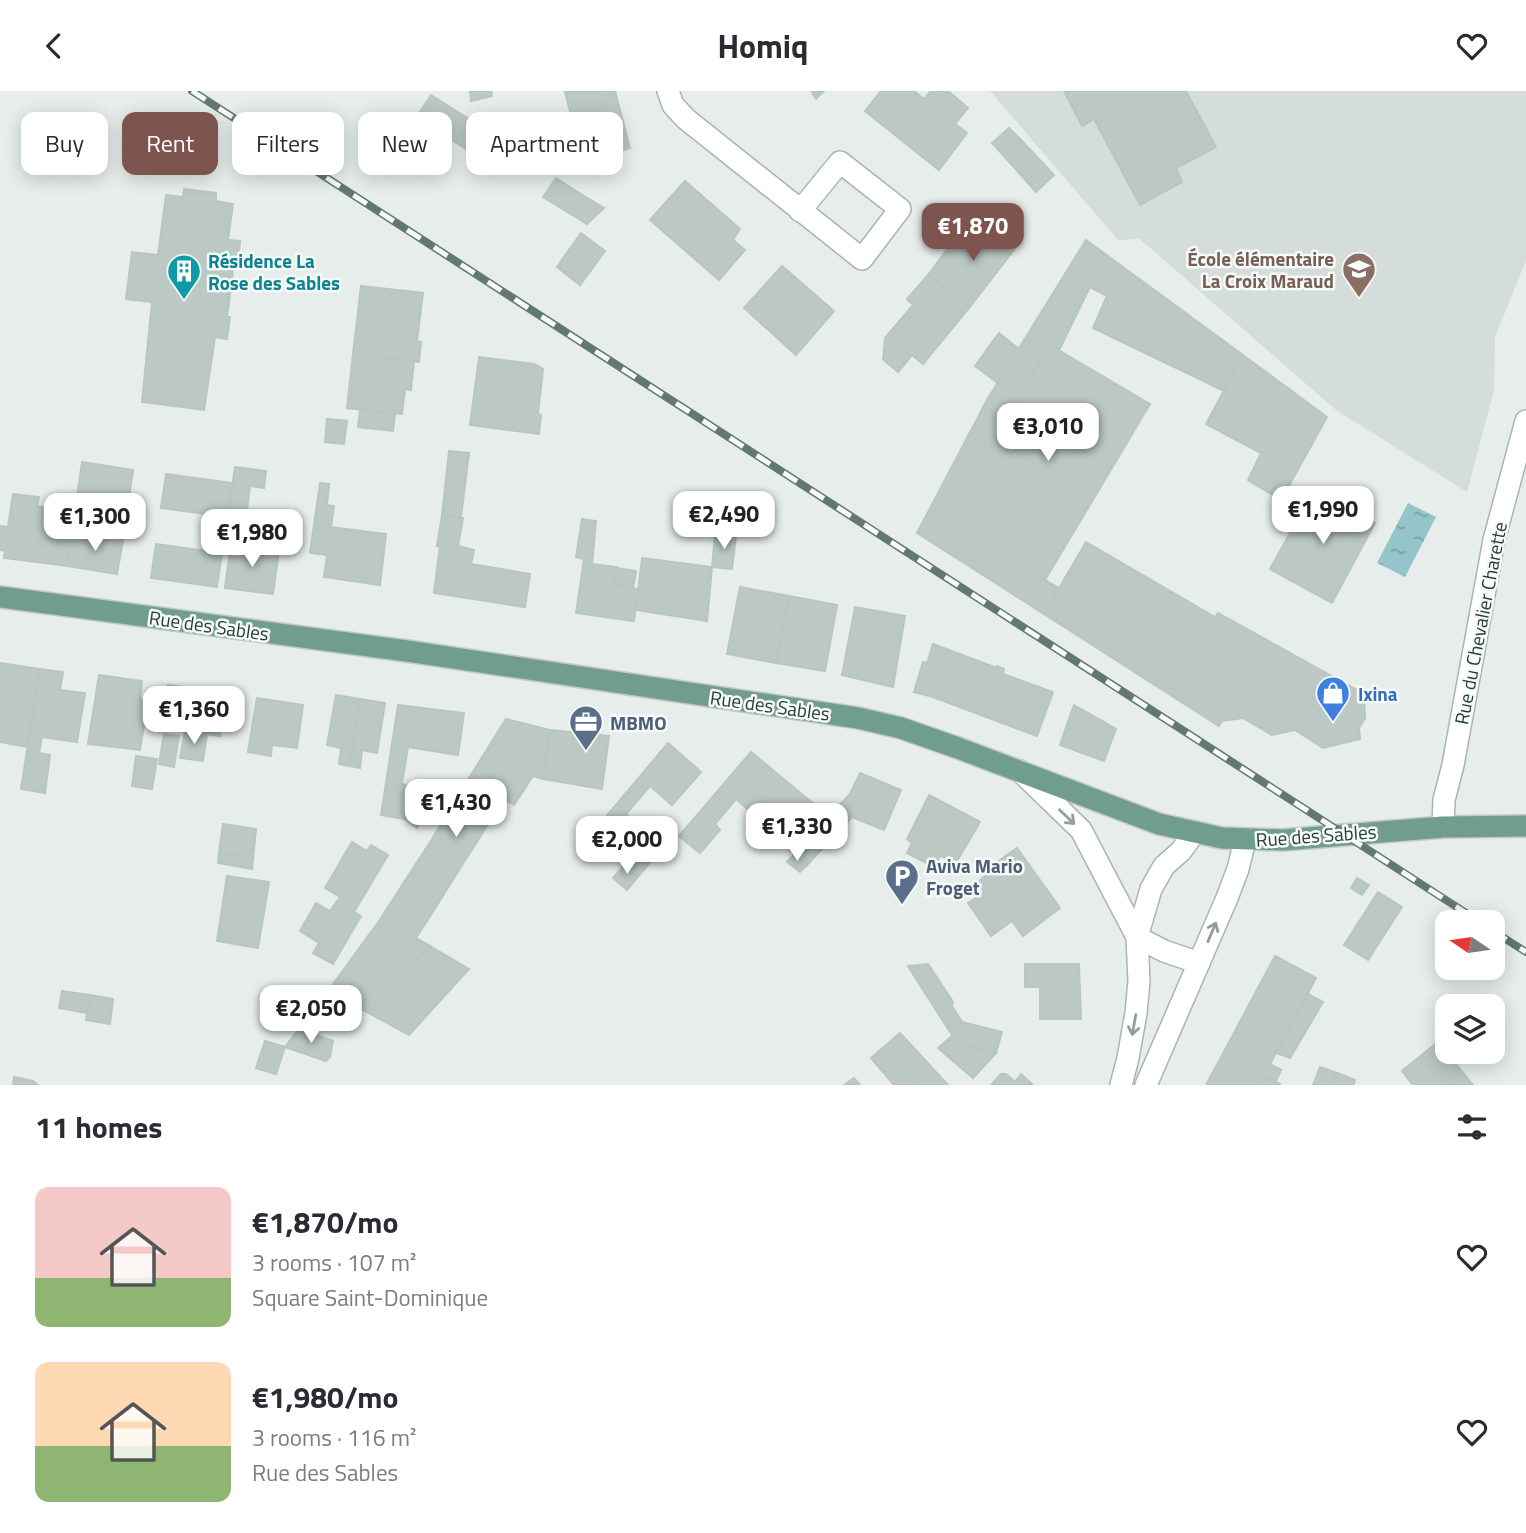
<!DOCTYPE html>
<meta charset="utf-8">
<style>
body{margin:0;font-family:"Titillium Web",sans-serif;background:#f2f2f3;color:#2b2b33;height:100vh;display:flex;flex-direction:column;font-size:26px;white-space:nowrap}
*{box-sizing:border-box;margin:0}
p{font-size:23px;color:#7c7c81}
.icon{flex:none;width:38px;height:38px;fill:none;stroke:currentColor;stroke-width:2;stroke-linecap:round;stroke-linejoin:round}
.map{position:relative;height:994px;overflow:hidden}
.details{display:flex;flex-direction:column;background:#fff;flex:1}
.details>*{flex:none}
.hud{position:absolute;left:21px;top:21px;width:700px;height:63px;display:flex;gap:14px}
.needle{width:46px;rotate:283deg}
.controls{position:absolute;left:1435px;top:819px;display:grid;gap:14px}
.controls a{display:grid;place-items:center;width:70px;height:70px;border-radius:14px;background:#fff;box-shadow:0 4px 18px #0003;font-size:35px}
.price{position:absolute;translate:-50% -60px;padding:0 16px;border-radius:14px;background:#fff;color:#222;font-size:23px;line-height:46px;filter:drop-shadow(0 2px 4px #0008)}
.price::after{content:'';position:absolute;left:50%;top:42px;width:21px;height:16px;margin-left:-10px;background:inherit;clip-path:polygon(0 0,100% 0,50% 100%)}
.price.active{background:#7e554e;color:#fff}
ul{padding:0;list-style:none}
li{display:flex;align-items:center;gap:21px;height:175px;padding:0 35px}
li span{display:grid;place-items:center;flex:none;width:196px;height:140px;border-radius:14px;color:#555}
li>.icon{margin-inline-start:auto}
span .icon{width:84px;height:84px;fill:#fffc;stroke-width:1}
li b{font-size:30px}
h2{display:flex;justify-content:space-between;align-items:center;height:84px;padding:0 35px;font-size:30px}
.tag{padding:0 24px;border-radius:14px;background:#fff;box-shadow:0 4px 18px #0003;font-size:24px;line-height:63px}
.tag.active{background:#7e554e;color:#fff}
header{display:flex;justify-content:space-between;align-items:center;height:91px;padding:0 35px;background:#fff;font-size:32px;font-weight:700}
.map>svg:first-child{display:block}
.built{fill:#d4ddd9}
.water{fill:url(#water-ripples)}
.building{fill:#bbc8c3;stroke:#b9c6c0;stroke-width:2}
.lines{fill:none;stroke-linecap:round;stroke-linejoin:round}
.minor-casing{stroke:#a9b5b1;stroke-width:24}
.major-casing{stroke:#c3c9c7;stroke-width:24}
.minor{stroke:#fff;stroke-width:21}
.major{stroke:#709d90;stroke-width:21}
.rail-casing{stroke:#627872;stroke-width:8}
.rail{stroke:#f6faf8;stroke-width:5;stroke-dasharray:16;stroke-linecap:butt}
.oneway{stroke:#939e9b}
.labels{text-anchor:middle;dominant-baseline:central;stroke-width:5;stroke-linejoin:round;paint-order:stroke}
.education-label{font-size:19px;font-weight:bold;fill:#785e54;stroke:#f6faf8;text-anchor:end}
.culture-label{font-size:19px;font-weight:bold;fill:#0d838f;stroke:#f6faf8;text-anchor:start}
.street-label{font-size:19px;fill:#273d37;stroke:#f6faf8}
.shop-label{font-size:19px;font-weight:bold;fill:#366cbe;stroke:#f6faf8;text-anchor:start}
.service-label{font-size:19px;font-weight:bold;fill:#4e5e75;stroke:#f6faf8;text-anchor:start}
</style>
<header><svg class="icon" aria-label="back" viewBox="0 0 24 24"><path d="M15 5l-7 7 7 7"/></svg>Homiq<svg class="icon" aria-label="heart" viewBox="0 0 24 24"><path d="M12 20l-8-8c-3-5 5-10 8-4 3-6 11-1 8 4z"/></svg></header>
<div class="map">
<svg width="1526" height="994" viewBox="0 0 1526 994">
<defs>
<pattern id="water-ripples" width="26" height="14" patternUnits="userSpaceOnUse" patternTransform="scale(1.75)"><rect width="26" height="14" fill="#95c4cb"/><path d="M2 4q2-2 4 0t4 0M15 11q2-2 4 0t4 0" fill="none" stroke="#7aa0a6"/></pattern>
</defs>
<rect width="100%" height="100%" fill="#e6edea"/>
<path class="built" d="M990,0h536v170l-31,76 -1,53 -27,102 -131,-82 -196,-171 -22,1z"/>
<path class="water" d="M1408,412l28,14 -31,60 -28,-14z"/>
<g class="building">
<path d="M470,0h21l1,5 -21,5z"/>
<path d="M615,0l15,57 -62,17 -6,-19 16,-4 -13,-50z"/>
<path d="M811,0h13l-8,8z"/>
<path d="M881,0h33l10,8 7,-8h17l20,17 -13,16 12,9 -28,37 -74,-59z"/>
<path d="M1064,0h122l30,56 -40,21 6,14 -42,23 -46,-86 -12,7z"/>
<path d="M431,4l38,24 -14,23 -39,-24z"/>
<path d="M469,28l6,3 5,36 -25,-16z"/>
<path d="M1009,37l13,13 -18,15 -12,-13z"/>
<path d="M1022,50l32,34 -18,17 -32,-36z"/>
<path d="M556,87l28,18 20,12 -17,16 -44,-27z"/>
<path d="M685,90l55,48 -7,11 12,10 -26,30 -69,-60z"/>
<path d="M184,98l32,4v8l17,3 -5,36 12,1 -2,22 -4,-1 -7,55h3l-3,22 -12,-2 -11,73 -62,-8 10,-100 -26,-3 6,-47 26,3 8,-60 17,2z"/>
<path d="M980,128l37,27 -48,62 -40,-34 21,-29 6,5z"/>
<path d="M581,142l24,18 -25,34 -23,-18z"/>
<path d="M1086,149l157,115 -19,36 -131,-63 14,-32 -17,-9 -31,63 -9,-5 -105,176 114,67 -15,26 -127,-81 70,-133z"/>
<path d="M782,175l52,45 -38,44 -52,-47z"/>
<path d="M929,183l40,34 -46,56 -11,-9 -14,17 -15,-13 2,-21 28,-33 -6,-6z"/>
<path d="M361,195l62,7 -6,48 4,1 -2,20 -66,-8z"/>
<path d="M999,242l21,17 -22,33 -23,-17z"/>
<path d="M1050,254l100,59 -105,176 -100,-59z"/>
<path d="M353,263l61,7 -3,29 -6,-1 -3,25 -55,-6z"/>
<path d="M1243,264l84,62 -46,83 -33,-20 13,-27 -55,-29z"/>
<path d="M479,266l55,7 9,5 -5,45 3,1 -2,19 -69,-9z"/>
<path d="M360,319l35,4 -2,17 -35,-4z"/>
<path d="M327,328l20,2 -3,23 -19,-2z"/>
<path d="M449,360l20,2 -8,64 -19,-2z"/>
<path d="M82,371l51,8 -5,34 -51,-7z"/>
<path d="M235,376l31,4 -2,17 -14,-2 -4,33 -18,-3z"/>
<path d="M166,383l67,9 -6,34 -66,-9z"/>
<path d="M320,392l9,1 -2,21 7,1 -3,21 55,7 -6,51 -56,-8 3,-22 -17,-2z"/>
<path d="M1314,399l61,33 -43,80 -62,-34z"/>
<path d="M13,403l26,3 -2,9 38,6 -8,54 -63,-8 1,-7 -5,-1v-24l8,1z"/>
<path d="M442,424l21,3 -5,28 16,4 -3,14 59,10 -5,33 -91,-14 6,-47h-3z"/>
<path d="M582,428l14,2 -4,43 25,3 -3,18 24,4 -4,32 -58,-8 8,-54 -8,-2z"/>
<path d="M72,441l51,8 -6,34 -50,-8z"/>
<path d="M715,443l21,2 -4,33 -20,-2z"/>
<path d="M1086,451l129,75 3,-4 146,81 1,24 -6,10 1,11 -37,9 -28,-18 -23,5 -29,-17 -21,3 -3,5 -175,-112z"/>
<path d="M156,453l66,9 -5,34 -66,-9z"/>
<path d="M231,453l48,7 -6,43 -48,-6z"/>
<path d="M642,467l70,9 -5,54 -71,-11z"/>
<path d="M617,477l19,3 -3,17 -19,-3z"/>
<path d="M740,496l49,9 -13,67 -49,-9z"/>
<path d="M789,505l48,9 -12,66 -49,-8z"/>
<path d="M855,516l50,9 -12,71 -51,-12z"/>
<path d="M933,553l64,24v-2l7,3 -1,5 50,18 -16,44 -104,-39 -19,-5 9,-30 4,1z"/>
<path d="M0,572l40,6 -12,78 -28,-5z"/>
<path d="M40,578l23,3 -3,18 25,3 -8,49 -35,-5 -3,16 11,2 -5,38 -24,-4z"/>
<path d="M99,584l43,6 -2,18 8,1 -8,50 -52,-6z"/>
<path d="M168,594l16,2 -7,43 -15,-2z"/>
<path d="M184,596l42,6 -6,43 -43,-6z"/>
<path d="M336,604l24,4 -10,67 -11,-2 2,-16 -14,-3z"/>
<path d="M257,607l46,7 -6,43 -25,-3 -1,11 -23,-4z"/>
<path d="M360,608l25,4 -8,50 -15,-3 -2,18 -10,-2z"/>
<path d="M398,614l66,8 -6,42 -50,-8 -6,36 30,19 -15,26 -13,-9 -23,-4z"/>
<path d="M1074,614l42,24 -12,32 -44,-16z"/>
<path d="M506,628l44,11 -7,49 -10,-3 -19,29 -10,-6 -21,33 -34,-22z"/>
<path d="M550,639l59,6 -7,53 -59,-10z"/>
<path d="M185,640l22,3 -4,27 -23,-3z"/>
<path d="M164,643l15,2 -5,31 -15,-3z"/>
<path d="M668,652l33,29 -29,33 -22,-19 -24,28 6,6 -22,26 -17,-14z"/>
<path d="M751,661l63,52 -31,36 -47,-41 -21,25 5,6 -20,23 -21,-17z"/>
<path d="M136,665l21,3 -5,30 -20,-3z"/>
<path d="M860,682l41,17 -17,40 -32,-13 -18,19 -13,-11 29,-31z"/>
<path d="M929,704l51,27 -23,39 -17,-5 -6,11 -27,-14 5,-10 -5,-4z"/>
<path d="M449,719l34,22 -24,38 -16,-10 5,-8 -17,-11z"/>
<path d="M223,733l33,5 -3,30 -34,-6z"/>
<path d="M821,734l13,11 -27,29 -12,-11z"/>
<path d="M650,744l14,12 -23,26 -13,-12z"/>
<path d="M431,750l17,11 -5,8 16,10 -15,24 -34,-21z"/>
<path d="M352,751l15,9 4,-6 17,10 -34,57 7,4 -28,48 -20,-11 6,-10 -19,-12 16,-28 14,8 10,-14 -15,-9z"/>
<path d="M1017,757l43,60 -37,28 -11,-15 -21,15 -23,-33 16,-11 -7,-9 14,-12 -2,-3z"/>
<path d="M219,762l34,4 -1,12 -34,-6z"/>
<path d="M795,763l12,11 -7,7 -13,-10z"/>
<path d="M628,770l13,12 -14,17 -14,-12z"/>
<path d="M410,782l34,21 -28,44 14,8 -61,67 -41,-22 51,-70z"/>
<path d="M227,785l42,6 -11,66 -41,-7z"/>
<path d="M1357,787l12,7 -7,10 -11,-7z"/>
<path d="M1378,801l24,15 -34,53 -24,-15z"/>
<path d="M430,855l39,23 -60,66 -40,-22z"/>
<path d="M1275,865l41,22 -40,75 -41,-22z"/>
<path d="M928,873l25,38 -1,4 10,16 40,10 -6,21 -39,-10 -49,-77z"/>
<path d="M1025,873h54l2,55h-41v-32h-15z"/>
<path d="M62,900l28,4 -3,18 -28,-5z"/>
<path d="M1308,903l15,8 -33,56 -14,-5z"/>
<path d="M90,904l23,4 -3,25 -24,-4z"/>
<path d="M299,938l34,12 -3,16 -4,4 -41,-14z"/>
<path d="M1235,940l41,22 -6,11 11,6 -5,11 -12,-5 -5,9h-53z"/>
<path d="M900,942l48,52h-28l-35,-39z"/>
<path d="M952,945l5,7 39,10 -23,25 -35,-30z"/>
<path d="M265,950l20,6 -9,27 -20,-6z"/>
<path d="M1438,951l35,43h-60l-11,-14z"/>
<path d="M885,955l35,39h-26l-23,-27z"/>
<path d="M1320,976l17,6 -6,12h-18z"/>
<path d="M1337,982l18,7 -2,5h-22z"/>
<path d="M1001,983h5l9,8 6,-8 12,11h-42z"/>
<path d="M1264,985l16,8 -1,1h-20z"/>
<path d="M14,986l19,4 5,4h-25z"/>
<path d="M854,987l6,7h-16z"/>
</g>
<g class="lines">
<g class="minor-casing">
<g id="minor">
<path d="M668,0l5,14 13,14 176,140 38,-50 -60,-47 -40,49"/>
<path d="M1020,680l61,59 56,107 2,44 -3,32 -8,45 -7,27"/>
<path d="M1443,736l1,-27 9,-35 41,-225 32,-119"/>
<path d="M1194,742l-13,18 -17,15 -13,23 -14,48 27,14 35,12"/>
<path d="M1146,994l81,-187 11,-29 7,-29"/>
</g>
</g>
<g class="major-casing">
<path id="major" d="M0,506l407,54 451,67 43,10 57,20 201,76 63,14 61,2 160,-13 83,-1"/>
</g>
<use href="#minor" class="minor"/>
<use href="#major" class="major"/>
<g class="rail-casing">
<g id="rail">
<path d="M192,0l1288,831"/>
<path d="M1493,840l33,21"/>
</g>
</g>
<use href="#rail" class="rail"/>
</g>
<defs><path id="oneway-shaft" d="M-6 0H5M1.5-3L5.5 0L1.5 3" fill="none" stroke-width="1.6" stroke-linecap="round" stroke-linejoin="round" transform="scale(1.75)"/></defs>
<g class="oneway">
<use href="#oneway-shaft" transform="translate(1067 726) rotate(44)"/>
<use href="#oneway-shaft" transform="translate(1212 841) rotate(-67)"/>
<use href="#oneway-shaft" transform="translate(1134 934) rotate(100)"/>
</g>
<defs>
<g id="school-pin" transform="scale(1.75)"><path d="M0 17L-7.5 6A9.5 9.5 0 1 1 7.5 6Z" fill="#8d6e63" stroke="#f6faf8"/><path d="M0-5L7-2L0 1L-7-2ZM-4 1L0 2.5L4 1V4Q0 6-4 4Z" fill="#fff"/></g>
<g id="building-pin" transform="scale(1.75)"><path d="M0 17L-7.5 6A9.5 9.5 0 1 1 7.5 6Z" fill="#0f9aa8" stroke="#f6faf8"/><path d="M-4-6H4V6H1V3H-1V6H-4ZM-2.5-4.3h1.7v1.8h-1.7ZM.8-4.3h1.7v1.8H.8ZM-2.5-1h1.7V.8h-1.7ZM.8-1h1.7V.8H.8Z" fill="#fff"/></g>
<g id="shop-pin" transform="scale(1.75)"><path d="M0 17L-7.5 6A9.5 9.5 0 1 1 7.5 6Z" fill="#3f7fe0" stroke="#f6faf8"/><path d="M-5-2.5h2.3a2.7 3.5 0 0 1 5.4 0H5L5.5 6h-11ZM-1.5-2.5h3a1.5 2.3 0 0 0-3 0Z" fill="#fff"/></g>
<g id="office-pin" transform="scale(1.75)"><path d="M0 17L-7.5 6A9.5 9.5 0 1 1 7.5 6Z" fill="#5c6f8a" stroke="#f6faf8"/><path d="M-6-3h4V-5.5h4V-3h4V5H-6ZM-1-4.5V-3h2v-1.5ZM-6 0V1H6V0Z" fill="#fff"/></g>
<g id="parking-pin" transform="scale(1.75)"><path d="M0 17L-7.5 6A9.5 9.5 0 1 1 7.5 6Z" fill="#5c6f8a" stroke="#f6faf8"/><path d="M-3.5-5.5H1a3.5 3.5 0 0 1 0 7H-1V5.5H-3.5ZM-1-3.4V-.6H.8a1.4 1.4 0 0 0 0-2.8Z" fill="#fff"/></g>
</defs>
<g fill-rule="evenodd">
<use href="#school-pin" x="1359" y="178"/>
<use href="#building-pin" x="184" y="180"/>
<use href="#shop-pin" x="1333" y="602"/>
<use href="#office-pin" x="586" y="631"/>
<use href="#parking-pin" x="902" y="785"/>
</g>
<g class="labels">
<g class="education-label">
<text x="1334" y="167">École élémentaire<tspan x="1334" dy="22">La Croix Maraud</tspan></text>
</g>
<g class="culture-label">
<text x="208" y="169">Résidence La<tspan x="208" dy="22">Rose des Sables</tspan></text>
</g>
<g class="street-label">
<text transform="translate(1480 532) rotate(-79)">Rue du Chevalier Charette</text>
<text transform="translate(209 534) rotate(8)">Rue des Sables</text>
<text transform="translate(770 614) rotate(8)">Rue des Sables</text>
<text transform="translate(1316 744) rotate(-4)">Rue des Sables</text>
</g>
<g class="shop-label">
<text x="1358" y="602">Ixina</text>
</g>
<g class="service-label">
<text x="610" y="631">MBMO</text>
<text x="926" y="774">Aviva Mario<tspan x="926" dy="22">Froget</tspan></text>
</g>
</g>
</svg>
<div class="controls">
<a><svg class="needle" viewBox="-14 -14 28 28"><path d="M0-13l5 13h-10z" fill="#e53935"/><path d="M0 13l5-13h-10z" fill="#7c7c81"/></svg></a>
<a><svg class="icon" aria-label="layers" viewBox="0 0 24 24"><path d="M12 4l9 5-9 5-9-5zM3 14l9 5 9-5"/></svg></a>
</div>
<b class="price active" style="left:973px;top:172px">€1,870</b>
<b class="price" style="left:1048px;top:372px">€3,010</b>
<b class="price" style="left:1323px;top:455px">€1,990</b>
<b class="price" style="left:724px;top:460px">€2,490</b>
<b class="price" style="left:95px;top:462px">€1,300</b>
<b class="price" style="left:252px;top:478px">€1,980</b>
<b class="price" style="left:194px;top:655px">€1,360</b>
<b class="price" style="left:456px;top:748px">€1,430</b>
<b class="price" style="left:797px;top:772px">€1,330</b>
<b class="price" style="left:627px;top:785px">€2,000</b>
<b class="price" style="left:311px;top:954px">€2,050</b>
<div class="hud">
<a class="tag">Buy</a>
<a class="tag active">Rent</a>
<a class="tag">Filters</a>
<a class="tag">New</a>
<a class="tag">Apartment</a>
</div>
</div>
<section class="details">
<h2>11 homes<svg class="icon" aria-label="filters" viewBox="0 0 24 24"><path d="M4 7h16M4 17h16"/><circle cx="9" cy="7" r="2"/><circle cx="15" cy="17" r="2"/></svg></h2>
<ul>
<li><span style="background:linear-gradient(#f6c9c9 65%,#8fb573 0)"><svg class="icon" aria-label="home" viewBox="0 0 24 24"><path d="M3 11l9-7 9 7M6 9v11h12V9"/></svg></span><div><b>€1,870/mo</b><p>3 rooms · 107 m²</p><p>Square Saint-Dominique</p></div><svg class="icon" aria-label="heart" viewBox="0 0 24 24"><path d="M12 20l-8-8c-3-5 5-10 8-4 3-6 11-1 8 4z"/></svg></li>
<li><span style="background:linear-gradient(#ffd9b3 60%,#8fb573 0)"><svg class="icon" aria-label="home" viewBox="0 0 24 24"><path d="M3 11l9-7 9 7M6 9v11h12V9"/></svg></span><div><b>€1,980/mo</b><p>3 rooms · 116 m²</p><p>Rue des Sables</p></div><svg class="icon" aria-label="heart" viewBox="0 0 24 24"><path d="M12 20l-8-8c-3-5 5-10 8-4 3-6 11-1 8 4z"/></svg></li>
</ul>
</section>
